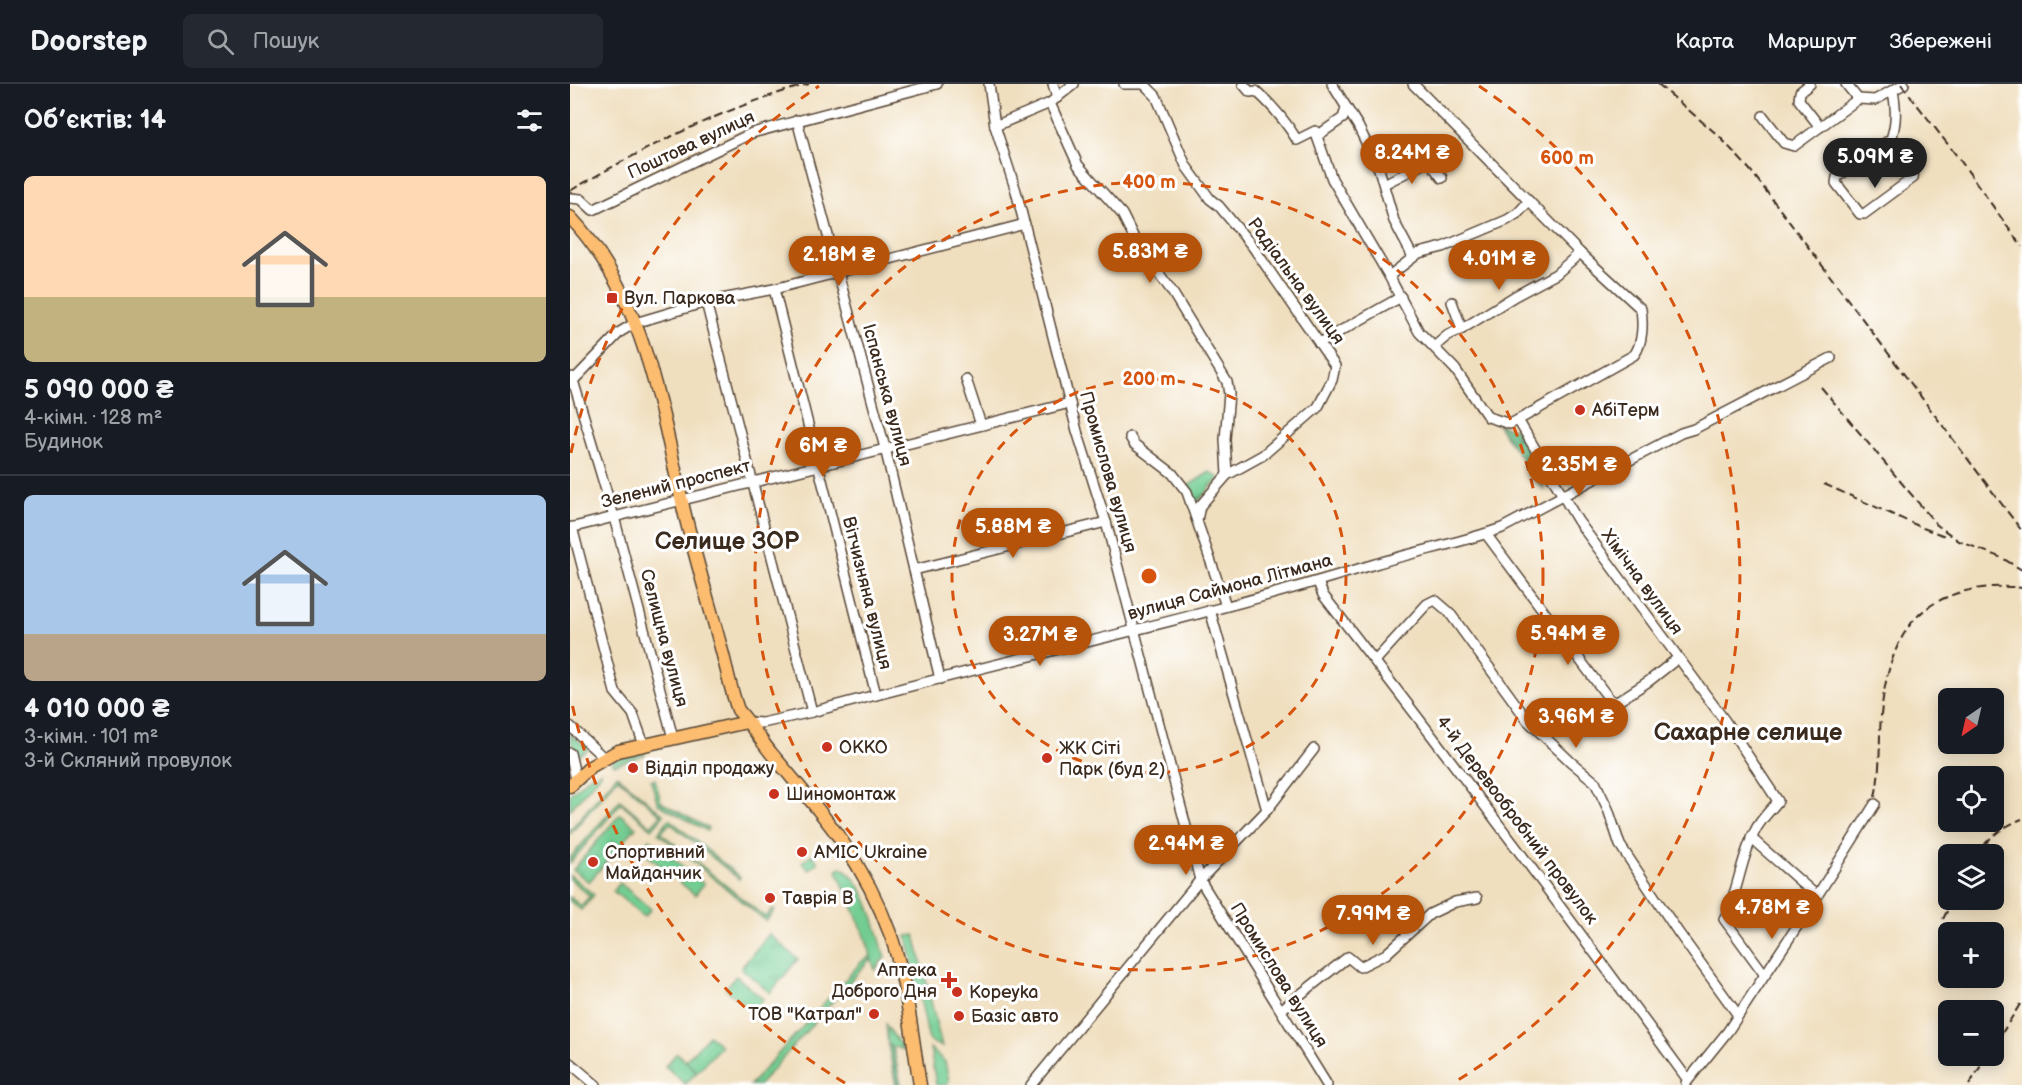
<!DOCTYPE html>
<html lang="uk">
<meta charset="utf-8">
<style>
body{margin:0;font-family:"Balsamiq Sans",sans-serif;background:#242831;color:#f1f3f6;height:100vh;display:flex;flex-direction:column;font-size:22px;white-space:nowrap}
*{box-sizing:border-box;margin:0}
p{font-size:20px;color:#9ea1a6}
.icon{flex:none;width:33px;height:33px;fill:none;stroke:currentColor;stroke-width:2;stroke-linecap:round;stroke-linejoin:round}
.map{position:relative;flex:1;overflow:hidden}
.sheet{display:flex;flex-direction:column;background:#171b24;width:570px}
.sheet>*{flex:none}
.needle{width:39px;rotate:214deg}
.buttons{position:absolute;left:1368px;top:604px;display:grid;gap:12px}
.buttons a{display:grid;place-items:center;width:66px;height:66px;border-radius:9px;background:#171b24;box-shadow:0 3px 15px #0003;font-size:30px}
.price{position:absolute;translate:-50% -51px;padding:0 14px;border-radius:21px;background:#b45309;color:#fff;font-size:20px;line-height:39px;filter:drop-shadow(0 2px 3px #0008)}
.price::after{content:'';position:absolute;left:50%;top:36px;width:18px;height:14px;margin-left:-9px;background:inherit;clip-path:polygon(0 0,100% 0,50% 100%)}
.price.selected{background:#222;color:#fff}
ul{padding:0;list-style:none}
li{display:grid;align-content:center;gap:12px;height:318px;padding:0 24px}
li+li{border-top:2px solid #363941}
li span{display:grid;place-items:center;height:186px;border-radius:9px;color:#555}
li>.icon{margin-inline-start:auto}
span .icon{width:108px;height:108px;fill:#fffc;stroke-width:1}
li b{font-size:26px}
h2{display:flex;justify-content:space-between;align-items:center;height:72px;padding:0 24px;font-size:26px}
header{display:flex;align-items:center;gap:36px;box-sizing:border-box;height:84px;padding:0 30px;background:#171b24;border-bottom:2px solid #363941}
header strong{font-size:28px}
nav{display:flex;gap:33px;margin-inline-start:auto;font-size:21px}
.search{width:420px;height:54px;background:#242831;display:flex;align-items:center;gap:15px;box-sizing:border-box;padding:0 21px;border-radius:9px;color:#9ea1a6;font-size:22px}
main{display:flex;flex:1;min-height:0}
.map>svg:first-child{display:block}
.grass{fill:#73cd93;stroke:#577c58;stroke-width:1.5}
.forest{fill:url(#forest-firs);stroke:#4c6d4e;stroke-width:1.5}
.cemetery{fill:url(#cemetery-stones);stroke:#577c58;stroke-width:1.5}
.park{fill:url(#park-tufts);stroke:#577c58;stroke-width:1.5}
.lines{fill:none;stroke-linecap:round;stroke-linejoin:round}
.minor-casing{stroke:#564536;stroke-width:12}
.major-casing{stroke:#564536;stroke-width:15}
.minor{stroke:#fff;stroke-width:9}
.major{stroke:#fcbd6f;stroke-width:12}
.rail{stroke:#3b2a1e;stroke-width:2;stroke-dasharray:9 4.5;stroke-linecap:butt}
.ring{fill:none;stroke:#d7540e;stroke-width:3;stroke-dasharray:10 8}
.poi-dot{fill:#c8321e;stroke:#fff;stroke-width:2}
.labels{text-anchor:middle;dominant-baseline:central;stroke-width:6;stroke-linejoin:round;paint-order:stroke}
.street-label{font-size:18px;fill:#3b2a1e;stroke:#fff}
.poi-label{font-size:18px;fill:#3b2a1e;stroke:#fff;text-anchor:start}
.district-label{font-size:24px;font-weight:bold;fill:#3b2a1e;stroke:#fff}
.centre{fill:#d7540e;stroke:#fff;stroke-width:3}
.ring-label{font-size:18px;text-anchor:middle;font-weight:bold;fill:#d7540e;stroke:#fff;stroke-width:6;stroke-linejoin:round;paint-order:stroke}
</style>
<header>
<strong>Doorstep</strong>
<div class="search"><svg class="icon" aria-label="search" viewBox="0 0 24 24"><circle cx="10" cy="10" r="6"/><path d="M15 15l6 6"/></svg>Пошук</div>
<nav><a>Карта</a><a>Маршрут</a><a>Збережені</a></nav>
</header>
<main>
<section class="sheet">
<h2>Об’єктів: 14<svg class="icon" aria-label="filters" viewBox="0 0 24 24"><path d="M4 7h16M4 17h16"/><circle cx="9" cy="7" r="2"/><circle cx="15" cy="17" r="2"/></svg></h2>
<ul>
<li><span style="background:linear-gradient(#ffd9b3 65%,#c2b280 0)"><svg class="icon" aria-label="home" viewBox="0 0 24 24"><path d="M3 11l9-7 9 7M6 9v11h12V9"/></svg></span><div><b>5 090 000 ₴</b><p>4-кімн. · 128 m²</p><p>Будинок</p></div></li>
<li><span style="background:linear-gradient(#a9c7e8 75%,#b9a48a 0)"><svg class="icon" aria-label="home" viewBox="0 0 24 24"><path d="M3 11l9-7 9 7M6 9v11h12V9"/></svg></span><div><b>4 010 000 ₴</b><p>3-кімн. · 101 m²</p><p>3-й Скляний провулок</p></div></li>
</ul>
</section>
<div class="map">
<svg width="1452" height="1001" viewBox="0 0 1452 1001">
<defs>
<pattern id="forest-firs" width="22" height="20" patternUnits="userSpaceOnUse" patternTransform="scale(1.5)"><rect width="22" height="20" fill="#5eb07d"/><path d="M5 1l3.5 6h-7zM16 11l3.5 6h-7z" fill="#4f8f66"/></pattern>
<pattern id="cemetery-stones" width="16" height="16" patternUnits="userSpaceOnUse" patternTransform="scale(1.5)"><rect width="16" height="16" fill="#73cd93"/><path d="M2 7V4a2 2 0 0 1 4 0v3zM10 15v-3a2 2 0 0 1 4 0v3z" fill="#64b07e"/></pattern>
<pattern id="park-tufts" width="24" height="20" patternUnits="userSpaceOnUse" patternTransform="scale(1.5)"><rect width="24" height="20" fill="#73cd93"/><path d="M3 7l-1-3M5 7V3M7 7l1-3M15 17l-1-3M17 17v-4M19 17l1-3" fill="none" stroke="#64b07e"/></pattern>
</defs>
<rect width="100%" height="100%" fill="#fff"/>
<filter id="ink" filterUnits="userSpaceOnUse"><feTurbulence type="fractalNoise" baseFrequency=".0167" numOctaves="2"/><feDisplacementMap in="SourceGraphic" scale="12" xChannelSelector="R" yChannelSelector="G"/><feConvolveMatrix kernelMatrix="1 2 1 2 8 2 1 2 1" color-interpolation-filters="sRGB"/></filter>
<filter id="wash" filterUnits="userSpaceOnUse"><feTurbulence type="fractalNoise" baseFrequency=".008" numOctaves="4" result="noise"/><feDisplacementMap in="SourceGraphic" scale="24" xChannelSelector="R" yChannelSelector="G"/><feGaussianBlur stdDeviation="1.35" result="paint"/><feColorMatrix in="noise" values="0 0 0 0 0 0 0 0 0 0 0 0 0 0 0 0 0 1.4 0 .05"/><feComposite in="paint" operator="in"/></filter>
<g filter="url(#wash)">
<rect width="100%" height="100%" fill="#f0dfbf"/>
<g class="grass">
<path d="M0,650l19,15 -14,9z"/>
<path d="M71,667l4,4 -31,10 -2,-4z"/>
<path d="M31,687l-1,4 -30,35v-16l22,-20 2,3z"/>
<path d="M47,691l47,40 -12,14 -31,-26 -51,60v-5l50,-58 31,26 10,-11 -43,-37 -48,56v-4z"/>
<path d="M85,695l6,23 47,26 -1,3 -49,-27 -7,-24z"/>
<path d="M99,735l71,58 -1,2 -69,-56 -9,10 104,84 8,-8 2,1 -9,11 -108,-88z"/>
<path d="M242,770l6,9 -9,7 -7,-8z"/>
<path d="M271,783c26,15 36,63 44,90l-10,13 -4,-12 -112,127h-9l112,-124 9,-5 -6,-20 -28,-65z"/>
<path d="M0,791l24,20 -13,15 -11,-9v-4l11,9 9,-10 -20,-17z"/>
<path d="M345,851l27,112 -13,-6 -22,-105z"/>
<path d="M166,892l27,23 -10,12 -28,-22z"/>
<path d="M316,941l18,25 -16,-5z"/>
<path d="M139,951l12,11 -24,26 -12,-11z"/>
<path d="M360,964l15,14 4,19 -2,4h-11z"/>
</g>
<g class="forest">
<path d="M927,340l20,6 14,18 14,26 -2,15z"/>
<path d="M318,961l5,2 8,38h-5z"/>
</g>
<path class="cemetery" d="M640,388l9,6 -23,26 -10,-17z"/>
<g class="park">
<path d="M50,730l16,13 -47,55 -16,-12z"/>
<path d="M80,755l54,45 -9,11 -54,-45z"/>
<path d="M50,799l31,26 -7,8 -31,-26z"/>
<path d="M199,850l29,25 -28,34 -29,-25z"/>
<path d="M107,969l20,19 -12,12 -20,-18z"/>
</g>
</g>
<g filter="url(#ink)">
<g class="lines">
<g class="minor-casing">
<g id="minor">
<path d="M419,0l6,42 21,65 61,240 29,91 94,358 127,205"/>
<path d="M483,0l4,14"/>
<path d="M554,0h20l12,12 30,70 24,33 9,7 34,41 82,119 -3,14 -14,27 -55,48 -36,20 -27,31 -3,14"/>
<path d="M673,0l7,8 6,-1c17,15 29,29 41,49l18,-9 17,48 57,97 30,56 36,37 33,48 22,7 8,-4 60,101 147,200 53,80c-8,10 -18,19 -23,30 -15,28 -16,60 -31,88l41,56"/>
<path d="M762,0l26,42 21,43 15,52 19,36"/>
<path d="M843,0l167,169 61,56c2,14 2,35 -7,46l-116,65"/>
<path d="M1240,0l-10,8 -1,8 21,27"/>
<path d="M1276,0l12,15"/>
<path d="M480,19l28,62 44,49 14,28 35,48 56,92 2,12 -4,45 2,36"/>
<path d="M1193,32l21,27 10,3 64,-47 17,1 29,-16"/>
<path d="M227,36l88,328 55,231"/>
<path d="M425,42l55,-23 24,-19"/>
<path d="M747,52l26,-18 3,-9"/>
<path d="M1321,55l-54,38 -1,6 24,31h4l49,-36 1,-8 -23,-31c6,-17 5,-31 2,-49"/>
<path d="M814,100l45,-23 13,17"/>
<path d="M0,114l11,1 12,11 159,-77 185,-49"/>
<path d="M819,192l30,-23 24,-6 64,-27 11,-7 11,-12"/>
<path d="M204,205l102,406"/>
<path d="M136,218l106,410"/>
<path d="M882,218l10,27"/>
<path d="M749,259l82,-46"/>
<path d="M864,263l14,-12 14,-6 53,-33 41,-22 24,-21"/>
<path d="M2,293l42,140 59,221"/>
<path d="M396,295l15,46"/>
<path d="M0,300l50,-52 15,-9 71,-21 68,-13 251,-65"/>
<path d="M560,353l4,7 38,29 15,19 39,114"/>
<path d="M2,443l43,165 18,22 11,31"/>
<path d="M0,444l500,-125"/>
<path d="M916,450l124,166 7,2 32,-21 29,-23"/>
<path d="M344,486l192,-48"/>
<path d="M748,498l5,13c125,159 245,321 365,485"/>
<path d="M640,526l57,200"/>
<path d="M805,577l52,-57 8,-4 14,12 79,109 43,41 24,20 13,27 12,36 58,87 60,83"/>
<path d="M177,638l15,1 50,-11c187,-51 378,-91 563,-148 42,-13 86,-21 127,-36l179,-95 13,-4 137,-71"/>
<path d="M0,642l34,32"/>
<path d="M0,669l6,26"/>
<path d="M1181,754l66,58"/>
<path d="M712,925l66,-52 12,10 26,-13 44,-40 25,-12 22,-4"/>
<path d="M0,979l26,22"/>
<path d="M1116,999l42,-52 89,-135 58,-92"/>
<path d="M461,1001l169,-205 67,-70 47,-61"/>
</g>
</g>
<g class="major-casing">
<g id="major">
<path d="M0,133c75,79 91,193 114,294 11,45 24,89 36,133 6,21 10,44 18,66 12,13 22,29 33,43 52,61 92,106 120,183 16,46 21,101 29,149"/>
<path d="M0,702l20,-19 28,-16 129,-29"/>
</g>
</g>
<use href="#minor" class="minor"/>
<use href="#major" class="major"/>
<g class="rail">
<path d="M1088,0l62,53 31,34 271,360"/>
<path d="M1331,0l59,76 62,87"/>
<path d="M0,107c75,-44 155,-84 239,-107"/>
<path d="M1251,303l116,138 22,16 43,17 20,12"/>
<path d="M1254,400l99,44 25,9"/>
<path d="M1305,713c7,-32 3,-59 7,-91 3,-27 11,-59 28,-81 24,-33 74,-42 112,-37"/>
<path d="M1406,771c13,-18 26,-28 46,-36"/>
<path d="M1373,835l10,-19"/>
<path d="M1424,962l28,-45"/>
<path d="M1399,1001l18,-29"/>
</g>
</g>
</g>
<g class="ring">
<circle cx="579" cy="492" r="197"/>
<circle cx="579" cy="492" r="394"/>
<path d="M275 999A591 591 0 0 1 1 615M1 369A591 591 0 0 1 249 2M909 2A591 591 0 0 1 883 999"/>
</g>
<g class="poi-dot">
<rect x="36" y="208" width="12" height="12" rx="3"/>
<circle cx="1010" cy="326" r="6"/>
<circle cx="257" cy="663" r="6"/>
<circle cx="477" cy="674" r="6"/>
<circle cx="63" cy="684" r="6"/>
<circle cx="204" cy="710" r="6"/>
<circle cx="232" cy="768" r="6"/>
<circle cx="23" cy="778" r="6"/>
<circle cx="200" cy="814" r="6"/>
<path d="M376 887h6v6h6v6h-6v6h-6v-6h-6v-6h6z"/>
<circle cx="387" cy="908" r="6"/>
<circle cx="304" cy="930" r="6"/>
<circle cx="389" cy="932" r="6"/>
</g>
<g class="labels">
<g class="street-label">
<text transform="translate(121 61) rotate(-25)">Поштова вулиця</text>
<text transform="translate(726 197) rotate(54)">Радіальна вулиця</text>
<text transform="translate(317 311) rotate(75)">Іспанська вулиця</text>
<text transform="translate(538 388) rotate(74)">Промислова вулиця</text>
<text transform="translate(106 400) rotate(-14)">Зелений проспект</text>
<text transform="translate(1072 498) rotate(54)">Хімічна вулиця</text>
<text transform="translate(660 503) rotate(-15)">вулиця Саймона Літмана</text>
<text transform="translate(297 509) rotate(76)">Вітчизняна вулиця</text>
<text transform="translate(94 554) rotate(75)">Селищна вулиця</text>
<text transform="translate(947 736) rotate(53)">4-й Деревообробний провулок</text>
<text transform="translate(709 891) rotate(58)">Промислова вулиця</text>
</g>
<g class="poi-label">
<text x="54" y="214">Вул. Паркова</text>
<text x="1022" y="326">АбіТерм</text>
<text x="269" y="663">ОККО</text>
<text x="489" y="664">ЖК Сіті<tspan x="489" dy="21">Парк (буд 2)</tspan></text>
<text x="75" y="684">Відділ продажу</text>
<text x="216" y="710">Шиномонтаж</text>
<text x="35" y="768">Спортивний<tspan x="35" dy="21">Майданчик</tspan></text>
<text x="244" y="768">AMIC Ukraine</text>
<text x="212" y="814">Таврія В</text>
<text x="367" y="886" text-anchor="end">Аптека<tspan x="367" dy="21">Доброго Дня</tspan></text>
<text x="399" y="908">Kopeyka</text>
<text x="292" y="930" text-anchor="end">ТОВ "Катрал"</text>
<text x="401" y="932">Базіс авто</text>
</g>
<g class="district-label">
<text x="157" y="457">Селище ЗОР</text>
<text x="1178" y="648">Сахарне селище</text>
</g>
</g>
<circle cx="579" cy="492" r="9" class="centre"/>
<g class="ring-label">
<text x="997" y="80">600 m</text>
<text x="579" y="104">400 m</text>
<text x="579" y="301">200 m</text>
</g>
</svg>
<div class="buttons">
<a><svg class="needle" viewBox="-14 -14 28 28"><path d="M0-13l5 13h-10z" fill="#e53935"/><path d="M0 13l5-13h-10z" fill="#9ea1a6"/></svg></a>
<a><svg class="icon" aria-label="locate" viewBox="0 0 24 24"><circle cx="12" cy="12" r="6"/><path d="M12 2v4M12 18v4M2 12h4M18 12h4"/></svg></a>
<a><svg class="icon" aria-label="layers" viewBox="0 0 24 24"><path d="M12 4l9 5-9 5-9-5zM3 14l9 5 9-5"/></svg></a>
<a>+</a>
<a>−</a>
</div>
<b class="price" style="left:842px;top:101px">8.24M ₴</b>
<b class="price selected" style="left:1305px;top:105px">5.09M ₴</b>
<b class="price" style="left:580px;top:200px">5.83M ₴</b>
<b class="price" style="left:269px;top:203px">2.18M ₴</b>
<b class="price" style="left:929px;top:207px">4.01M ₴</b>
<b class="price" style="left:253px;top:394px">6M ₴</b>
<b class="price" style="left:1009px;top:413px">2.35M ₴</b>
<b class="price" style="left:443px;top:475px">5.88M ₴</b>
<b class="price" style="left:998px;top:582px">5.94M ₴</b>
<b class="price" style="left:470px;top:583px">3.27M ₴</b>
<b class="price" style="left:1006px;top:665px">3.96M ₴</b>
<b class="price" style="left:616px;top:792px">2.94M ₴</b>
<b class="price" style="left:1202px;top:856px">4.78M ₴</b>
<b class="price" style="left:803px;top:862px">7.99M ₴</b>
</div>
</main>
